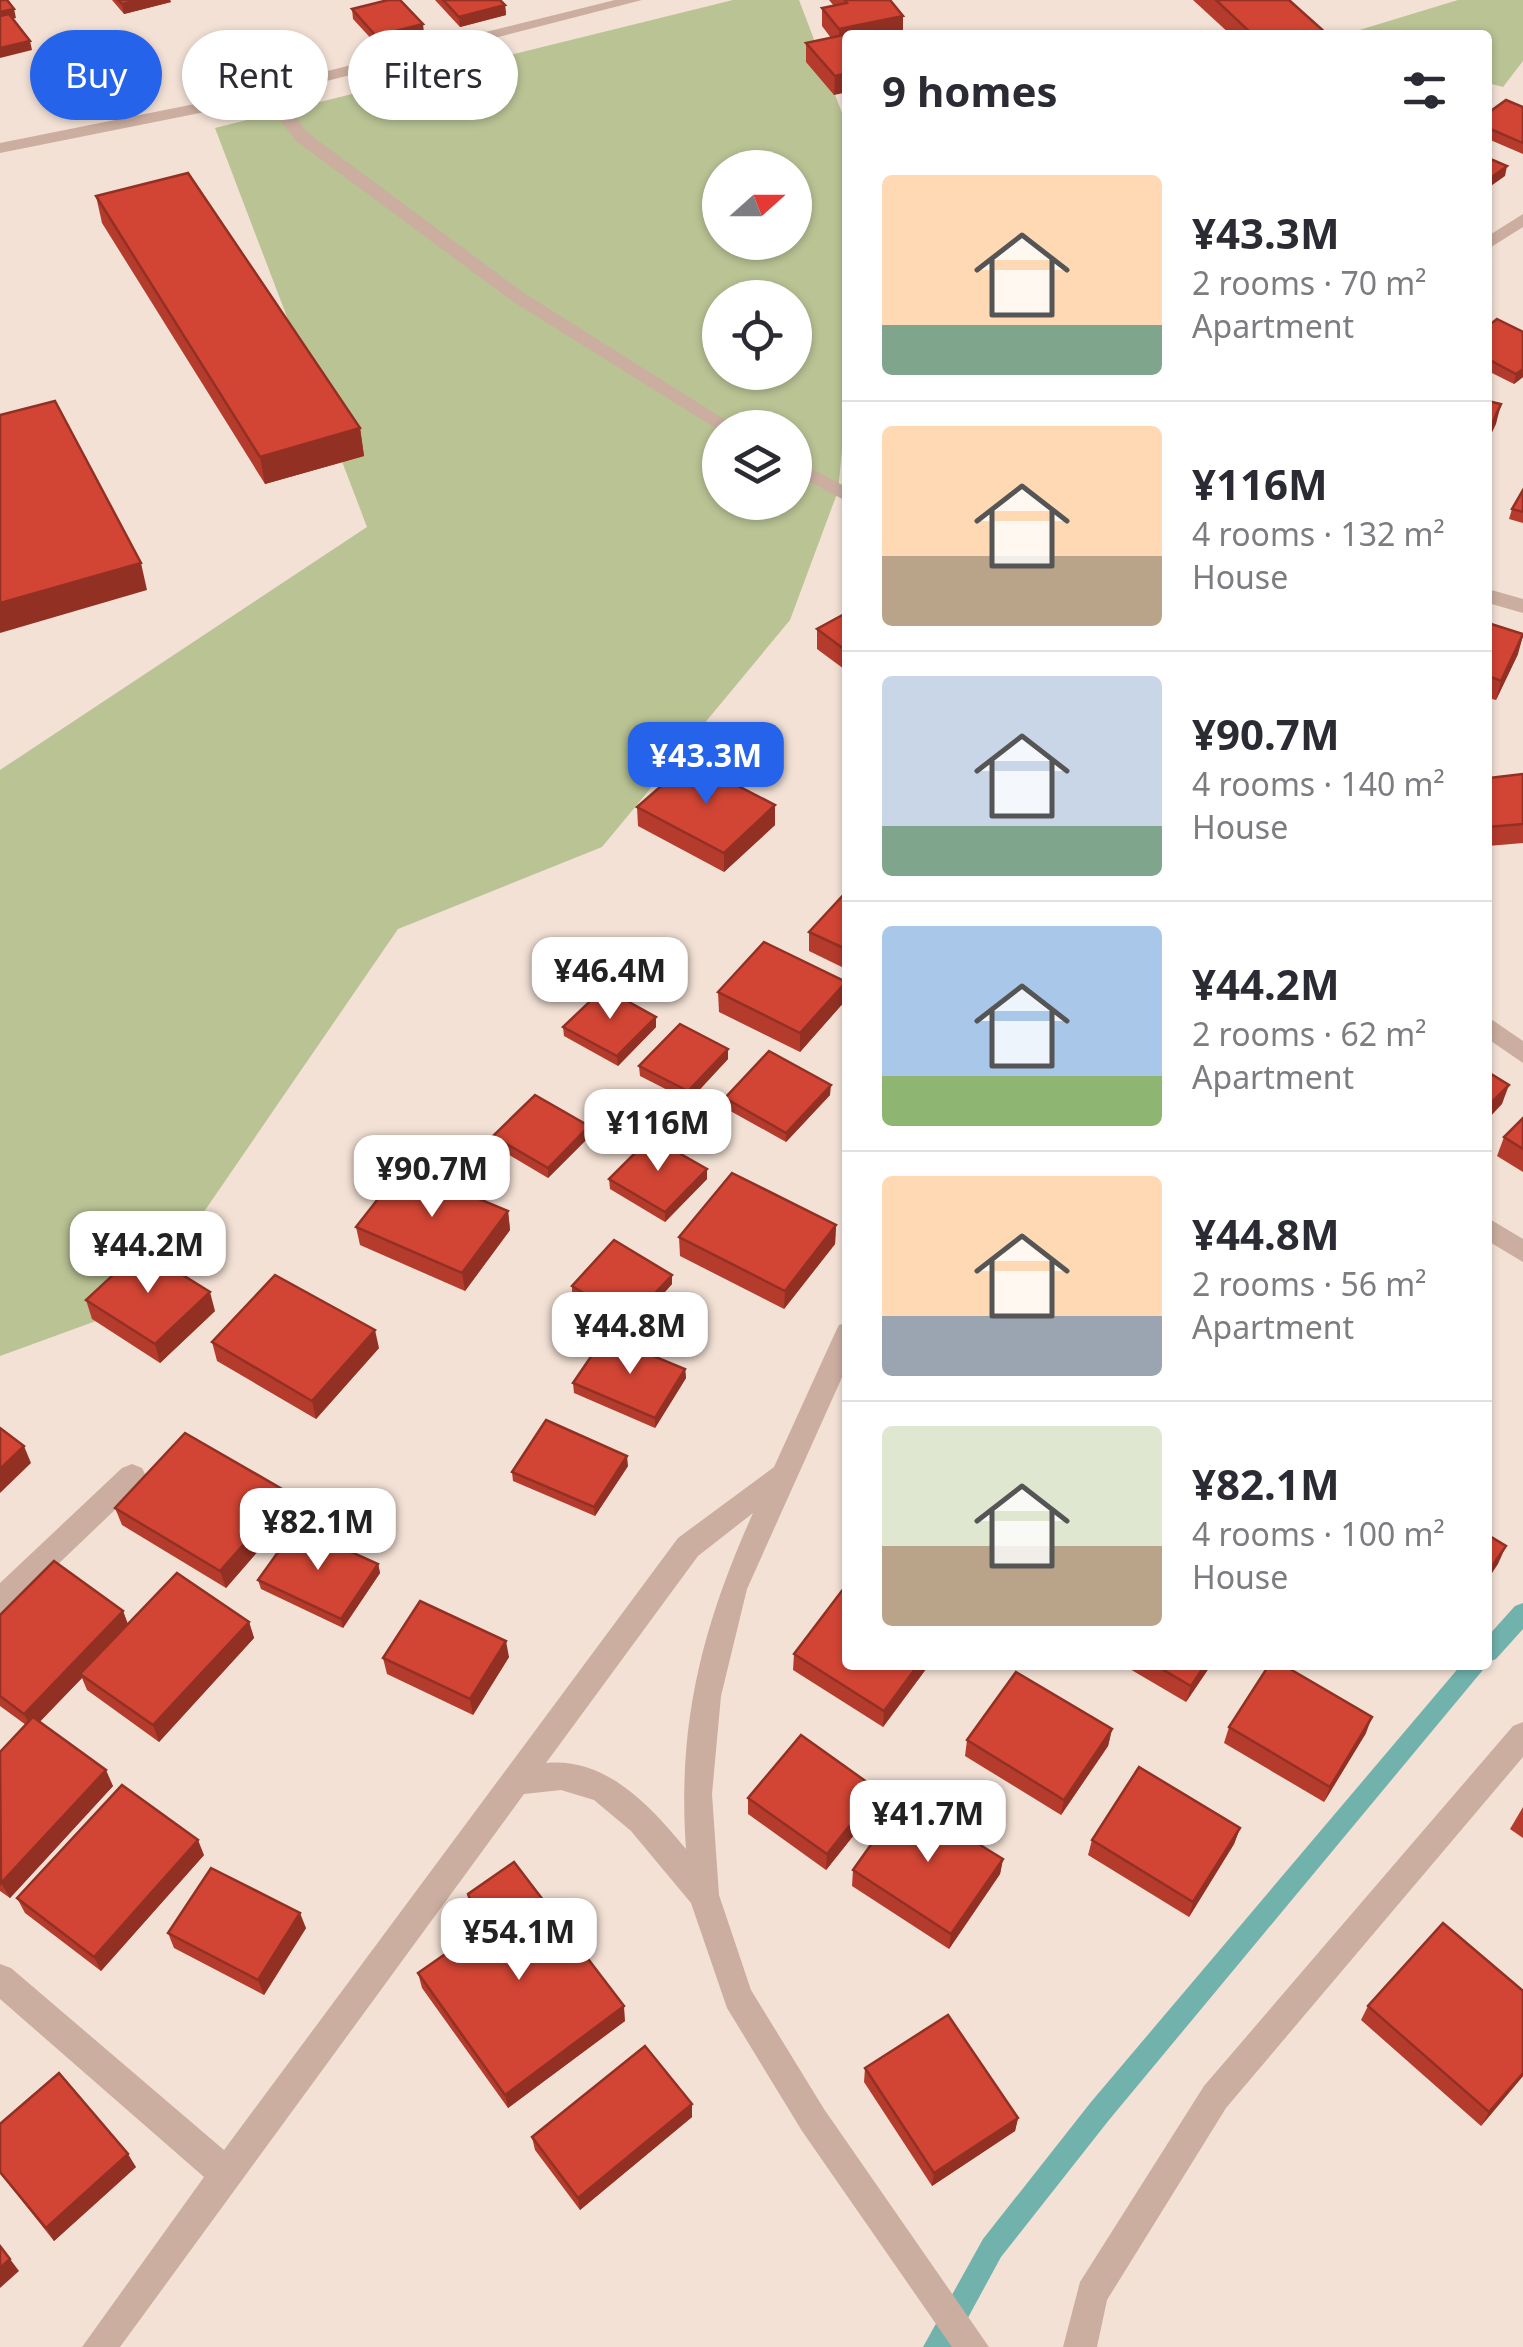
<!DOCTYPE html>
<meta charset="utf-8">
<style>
body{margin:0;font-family:"Noto Sans",sans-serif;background:#f7f7f7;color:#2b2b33;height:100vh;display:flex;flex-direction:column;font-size:38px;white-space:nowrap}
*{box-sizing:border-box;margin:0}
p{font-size:32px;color:#7c7c81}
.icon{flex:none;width:55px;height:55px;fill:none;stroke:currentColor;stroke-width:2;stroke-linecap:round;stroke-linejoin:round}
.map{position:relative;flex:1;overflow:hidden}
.panel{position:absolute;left:842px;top:30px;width:650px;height:1640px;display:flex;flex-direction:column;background:#fff;border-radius:10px;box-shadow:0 2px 8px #0004}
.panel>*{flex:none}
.banner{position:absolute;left:30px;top:30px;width:662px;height:90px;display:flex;gap:20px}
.needle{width:65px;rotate:69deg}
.tools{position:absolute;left:702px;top:150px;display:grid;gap:20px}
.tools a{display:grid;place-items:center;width:110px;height:110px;border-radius:50%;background:#fff;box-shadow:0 2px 8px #0004;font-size:50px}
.price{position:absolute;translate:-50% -85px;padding:0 22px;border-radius:20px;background:#fff;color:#222;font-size:32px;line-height:65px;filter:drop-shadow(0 2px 5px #0008)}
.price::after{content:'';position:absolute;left:50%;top:60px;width:30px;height:22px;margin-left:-15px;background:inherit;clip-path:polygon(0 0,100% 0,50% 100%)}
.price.selected{background:#2563eb;color:#fff}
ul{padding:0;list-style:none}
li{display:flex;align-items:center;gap:30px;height:250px;padding:0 40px}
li+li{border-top:2px solid #e1e1e2}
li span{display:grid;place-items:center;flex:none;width:280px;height:200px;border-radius:10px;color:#555}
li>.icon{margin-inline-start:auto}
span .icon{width:120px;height:120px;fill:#fffc;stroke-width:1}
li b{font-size:42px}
h2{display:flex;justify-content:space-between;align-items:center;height:120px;padding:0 40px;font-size:42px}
.pill{padding:0 35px;border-radius:45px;background:#fff;box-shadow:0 2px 8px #0004;font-size:35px;line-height:90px}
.pill.selected{background:#2563eb;color:#fff}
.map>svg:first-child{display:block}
.green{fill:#b9c394;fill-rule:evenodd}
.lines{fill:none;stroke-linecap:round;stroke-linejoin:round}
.stream{fill:#71b2ac;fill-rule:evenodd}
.minor{fill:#cbaea0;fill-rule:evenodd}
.wall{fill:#b53b2d}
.shaded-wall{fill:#933024}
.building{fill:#d24534;stroke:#933024;stroke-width:2.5}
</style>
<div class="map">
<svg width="1523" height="2347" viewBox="0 0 1523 2347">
<rect width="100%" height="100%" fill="#f3e1d5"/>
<g class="green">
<path d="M733,0h66l48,126 1,264 -10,101 -48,129 -188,227 -204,82 -258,376 -140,51v-586l367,-243 -152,-399zM720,168h75v74h-75zM720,298h75v74h-75zM720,428h75v74h-75z"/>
<path d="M1458,0h65v61l-20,26 -15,-4v-48h-145z"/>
</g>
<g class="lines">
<g class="stream">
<path d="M1523,1603v26l-27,30 -8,3v-26l27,-30z"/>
<path d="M1461,1665h26l-378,455 -108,137 -49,90h-29l60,-108 108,-137z"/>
</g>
<g class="minor">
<path d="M615,0h27l-319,82c-32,15 -39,22 -15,51l216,160 214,135h-18v3l-208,-130 -216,-160 -19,-25 3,-19 -280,56v-10l290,-58 21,-10z"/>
<path d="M1523,214v13l-35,22v-13z"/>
<path d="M795,460l53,28v14l-53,-28z"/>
<path d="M1488,589l35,10v14l-35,-10z"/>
<path d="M1488,1017l35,24v22l-35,-24z"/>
<path d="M1488,1218l35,21v23l-35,-21z"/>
<path d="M848,1322v42l-101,225 -26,107 -9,98 7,101 32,95 73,119 165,238h-37l-150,-216 -75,-123 -36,-105 -60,-72 -37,-31 -33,-10 -37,4 -404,553h-38l122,-170 -204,-178v-35l11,4 213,182 454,-612 96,-71 61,-134 4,-8zM753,1513c-51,114 -76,210 -67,336 -35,-42 -79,-92 -140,-86l152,-207z"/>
<path d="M132,1464l10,4 4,8 -4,8 -132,126 -10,3v-30l122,-115z"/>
<path d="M1523,1722v35l-297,351 -119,192 -10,47h-34l17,-65 124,-196 309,-360z"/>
</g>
</g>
<g class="wall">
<path d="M112,0h58l1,2 -47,12z"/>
<path d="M435,0h65l5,5 1,10 -46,12z"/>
<path d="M829,0h61l13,16v19h-55l-14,60 -28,-33v-19l25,-5 -9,-12v-18l12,-2z"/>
<path d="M1193,0h96l37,35h-95z"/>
<path d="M352,9l72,24 -47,12 -24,-26z"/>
<path d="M1523,107v47l-35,-15v-26z"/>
<path d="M96,196l264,232 4,28 -99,28 -163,-261z"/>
<path d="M1488,326l35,6v45l-9,7 -26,-13z"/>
<path d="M1523,490v33l-14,-4 3,-10z"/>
<path d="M848,612v60l-31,-23v-20z"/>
<path d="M1488,623l30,31 -22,46 -8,-2z"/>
<path d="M1523,774v69l-35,3v-68z"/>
<path d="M775,805v20l-51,47 -86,-46 -1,-19z"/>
<path d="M848,890v80l-39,-19v-19z"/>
<path d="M718,992l127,9 -45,51 -81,-40z"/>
<path d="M656,1017v10l-38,39 -54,-30 -1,-9z"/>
<path d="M728,1059l-39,42 -49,-25 -1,-10z"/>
<path d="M830,1095l-44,47 -61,-34v-10z"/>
<path d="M1523,1118v54l-26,-16 7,-19z"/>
<path d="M493,1136h97l-42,42 -54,-32z"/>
<path d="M609,1179h98l-42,43 -55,-33z"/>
<path d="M508,1211l2,19 -45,61 -105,-46 -4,-18z"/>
<path d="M836,1225l-1,19 -51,65 -104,-53 -1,-19z"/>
<path d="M672,1284l-42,47 -58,-36v-9z"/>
<path d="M86,1300l129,11 -55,52 -68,-44z"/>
<path d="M212,1342l167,6 -63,71 -99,-58z"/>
<path d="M685,1369l1,9 -31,50 -81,-35 -1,-10z"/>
<path d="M628,1466l-33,50 -82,-35 -1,-9z"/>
<path d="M115,1508l178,3 -67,77 -104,-63z"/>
<path d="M378,1564l2,9 -37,55 -82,-39 -3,-9z"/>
<path d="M123,1611l5,13 121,-2 5,16 -95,104 -72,-52 -5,-12 -43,44 74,64 -103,112 -10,-7v-139l26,-27 -26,-19v-91z"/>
<path d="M794,1654l135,11 -46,62 -90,-57z"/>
<path d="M509,1657l-36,58 -86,-41 -4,-16z"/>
<path d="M1123,1665h88l-25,37z"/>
<path d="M1229,1727l137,6 -42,69 -100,-59z"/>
<path d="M1112,1729l-4,17 -47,69 -96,-59 2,-16z"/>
<path d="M878,1790l-1,16 -51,64 -78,-56v-16z"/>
<path d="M1523,1807v31l-13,-9z"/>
<path d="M1240,1828l-6,16 -45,73 -101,-62 4,-15z"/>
<path d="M204,1855l-103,116 -76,-58 -8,-15z"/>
<path d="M1003,1859l-3,15 -51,75 -97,-63 1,-16z"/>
<path d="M468,1894l157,127 -117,87 -86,-120 -4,-15 61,-43 -8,-20z"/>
<path d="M306,1928l-42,67 -90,-47 -6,-15z"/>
<path d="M1523,1991v85l-42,50 -120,-106 7,-14z"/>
<path d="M865,2068l153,50 -3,13 -83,55 -68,-104z"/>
<path d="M692,2117l-112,93 -45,-60 -3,-13z"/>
<path d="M0,2124l136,43 -82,74 -54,-68z"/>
</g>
<g class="shaded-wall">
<path d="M140,0h30l1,2 -47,12 -2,-10z"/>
<path d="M505,5l1,10 -46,12 -1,-10z"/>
<path d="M14,9l2,9 -16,4v-10z"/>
<path d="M903,16v19h-55l-9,13v-19z"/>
<path d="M423,24l1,9 -47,12 -1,-9z"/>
<path d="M30,41l2,9 -32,8v-10z"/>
<path d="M848,73v19l-14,3 1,-19z"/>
<path d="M1507,166l-2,10 -17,12v-8z"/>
<path d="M1523,369v8l-9,7 2,-10z"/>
<path d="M1501,404l-5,20 -8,17v-9z"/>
<path d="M360,428l4,28 -99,28 -5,-27z"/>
<path d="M141,563l6,27 -147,43v-30z"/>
<path d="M1523,636l-5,18 -22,46 5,-19z"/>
<path d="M775,805v20l-51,47v-19z"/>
<path d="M846,982l-1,19 -45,51v-19z"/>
<path d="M656,1017v10l-38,39 -1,-10z"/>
<path d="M728,1049v10l-39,42 -1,-10z"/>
<path d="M831,1085l-1,10 -44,47v-9z"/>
<path d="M1509,1085l-7,19 -14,15v-13z"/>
<path d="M589,1126l1,10 -42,42v-10z"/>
<path d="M707,1169v10l-42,43v-10z"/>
<path d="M508,1211l2,19 -45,61 -3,-18z"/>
<path d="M836,1225l-1,19 -51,65 1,-18z"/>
<path d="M672,1275v9l-42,47 -1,-10z"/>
<path d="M210,1292l5,19 -55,52 -5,-19z"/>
<path d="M375,1330l4,18 -63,71 -4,-18z"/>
<path d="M685,1369l1,9 -31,50v-10z"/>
<path d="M24,1446l7,17 -31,30v-24z"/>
<path d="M627,1456l1,10 -33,50 -1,-9z"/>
<path d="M289,1493l4,18 -67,77 -6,-17z"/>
<path d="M1506,1546l-8,18 -10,15v-7z"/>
<path d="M378,1564l2,9 -37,55 -2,-9z"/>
<path d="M123,1611l6,17 -49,46 2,4 -50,52 -8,-16z"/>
<path d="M249,1622l5,16 -95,104 -6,-17z"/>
<path d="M506,1641l3,16 -36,58 -3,-16z"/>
<path d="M918,1665h11l-46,62 1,-16z"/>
<path d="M1205,1665h6l-25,37 5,-16z"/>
<path d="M1372,1717l-6,16 -42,69 6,-15z"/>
<path d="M1112,1729l-4,17 -47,69 3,-15z"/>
<path d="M106,1770l7,16 -103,112 -9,-15z"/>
<path d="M878,1790l-1,16 -51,64 1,-16z"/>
<path d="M1240,1828l-6,16 -45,73 4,-15z"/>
<path d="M198,1840l6,15 -103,116 -7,-14z"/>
<path d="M1003,1859l-3,15 -51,75 2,-15z"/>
<path d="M300,1913l6,15 -42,67 -6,-15z"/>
<path d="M624,2006l1,15 -117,87 -3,-13z"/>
<path d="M1523,2073v3l-42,50 8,-14z"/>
<path d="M692,2104v13l-112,93 -2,-12z"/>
<path d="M1018,2118l-3,13 -83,55 2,-13z"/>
<path d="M128,2154l8,13 -82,74 -8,-13z"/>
<path d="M10,2259l9,12 -19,17v-20z"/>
</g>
<g class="building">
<path d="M0,0h7l7,9 -14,3z"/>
<path d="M118,0h22l-18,4z"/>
<path d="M388,0h12l23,24 -47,12 -24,-27z"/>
<path d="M443,0h57l5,5 -46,12z"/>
<path d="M845,0h45l13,16 -64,13 -17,-21 25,-5z"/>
<path d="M1216,0h73l38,34 -74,1z"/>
<path d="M9,14l21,27 -30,7v-32z"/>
<path d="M848,34v39l-13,3 -29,-33z"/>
<path d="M1506,100l17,7v36l-35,-15v-15z"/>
<path d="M1488,158l19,8 -19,14z"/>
<path d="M188,173l172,255 -100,29 -164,-261z"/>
<path d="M1497,319l26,13v37l-7,5 -28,-15v-33z"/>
<path d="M55,401l86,162 -141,40v-188z"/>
<path d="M1488,401l13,3 -13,28z"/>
<path d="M1523,490v22l-11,-3z"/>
<path d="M848,612v40l-31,-23z"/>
<path d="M1488,623l35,11 -22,47 -13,-5z"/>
<path d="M690,761l85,44 -51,48 -87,-46z"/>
<path d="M1523,774v50l-35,3v-49z"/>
<path d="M848,890v60l-39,-18z"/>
<path d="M764,942l82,40 -46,51 -82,-41z"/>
<path d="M604,988l52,29 -39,39 -54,-29z"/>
<path d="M680,1024l48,25 -40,42 -49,-25z"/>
<path d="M769,1051l62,34 -45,48 -61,-35z"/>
<path d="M1488,1072l21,13 -21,21z"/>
<path d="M535,1095l54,31 -41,42 -55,-32z"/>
<path d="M1523,1118v31l-19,-12z"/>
<path d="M651,1137l56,32 -42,43 -56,-33z"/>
<path d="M403,1167l105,44 -46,62 -106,-46z"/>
<path d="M732,1173l104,52 -51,66 -106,-54z"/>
<path d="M614,1240l58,35 -43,46 -57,-35z"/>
<path d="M141,1249l69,43 -55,52 -69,-44z"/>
<path d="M275,1275l100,55 -63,71 -100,-59z"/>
<path d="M605,1336l80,33 -30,49 -82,-35z"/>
<path d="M546,1420l81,36 -33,51 -82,-35z"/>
<path d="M0,1428l24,18 -24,23z"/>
<path d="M185,1433l104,60 -69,78 -105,-63z"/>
<path d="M296,1527l82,37 -37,55 -83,-39z"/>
<path d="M1488,1535l18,11 -18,26z"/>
<path d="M54,1561l69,50 -99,103 -24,-18v-81z"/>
<path d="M177,1573l72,49 -96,103 -73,-51z"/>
<path d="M844,1588l4,2v75h70l-34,46 -90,-57z"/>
<path d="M420,1601l86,40 -36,58 -87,-41z"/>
<path d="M1155,1665h50l-14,21z"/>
<path d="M1269,1665h14l89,52 -42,70 -101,-60z"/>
<path d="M1016,1672l96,57 -48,71 -97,-60z"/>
<path d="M33,1717l73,53 -105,113 -1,-131z"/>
<path d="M801,1735l77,55 -51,64 -79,-56z"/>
<path d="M1139,1767l101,61 -47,74 -101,-62z"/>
<path d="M122,1785l76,55 -104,117 -77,-59z"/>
<path d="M904,1798l99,61 -52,75 -98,-64z"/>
<path d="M514,1862l110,144 -119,89 -87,-122 63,-44 -13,-35z"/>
<path d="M211,1868l89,45 -42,67 -90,-47z"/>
<path d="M1443,1923l80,68v82l-34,39 -121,-106z"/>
<path d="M948,2015l70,103 -84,55 -69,-105z"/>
<path d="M645,2046l47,58 -114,94 -46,-61z"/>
<path d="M59,2073l69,81 -82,74 -46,-56v-48z"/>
<path d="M0,2246l10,13 -10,9z"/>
</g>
</svg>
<div class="tools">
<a><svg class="needle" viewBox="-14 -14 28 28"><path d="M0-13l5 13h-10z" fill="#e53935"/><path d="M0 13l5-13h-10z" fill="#7c7c81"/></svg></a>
<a><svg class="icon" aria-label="locate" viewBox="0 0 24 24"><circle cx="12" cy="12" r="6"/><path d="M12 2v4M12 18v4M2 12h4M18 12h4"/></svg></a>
<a><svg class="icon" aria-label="layers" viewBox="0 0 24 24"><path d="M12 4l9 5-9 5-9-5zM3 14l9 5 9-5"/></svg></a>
</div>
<b class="price selected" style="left:706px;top:807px">¥43.3M</b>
<b class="price" style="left:610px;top:1022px">¥46.4M</b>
<b class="price" style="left:658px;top:1174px">¥116M</b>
<b class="price" style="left:432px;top:1220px">¥90.7M</b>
<b class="price" style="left:148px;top:1296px">¥44.2M</b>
<b class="price" style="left:630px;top:1377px">¥44.8M</b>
<b class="price" style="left:318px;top:1573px">¥82.1M</b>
<b class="price" style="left:928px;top:1865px">¥41.7M</b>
<b class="price" style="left:519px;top:1983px">¥54.1M</b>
<div class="banner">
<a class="pill selected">Buy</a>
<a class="pill">Rent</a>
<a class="pill">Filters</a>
</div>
<section class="panel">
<h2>9 homes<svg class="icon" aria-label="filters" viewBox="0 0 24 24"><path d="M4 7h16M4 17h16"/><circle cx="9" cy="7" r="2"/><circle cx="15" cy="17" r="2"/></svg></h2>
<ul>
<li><span style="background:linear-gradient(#ffd9b3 75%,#7fa58c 0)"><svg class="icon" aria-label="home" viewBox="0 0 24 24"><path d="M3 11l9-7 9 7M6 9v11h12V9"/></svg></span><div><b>¥43.3M</b><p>2 rooms · 70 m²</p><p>Apartment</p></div></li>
<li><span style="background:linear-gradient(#ffd9b3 65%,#b9a48a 0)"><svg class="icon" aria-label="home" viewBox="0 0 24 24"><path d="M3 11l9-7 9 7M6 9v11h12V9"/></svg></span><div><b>¥116M</b><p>4 rooms · 132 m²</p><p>House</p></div></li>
<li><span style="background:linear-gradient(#c9d6e8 75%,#7fa58c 0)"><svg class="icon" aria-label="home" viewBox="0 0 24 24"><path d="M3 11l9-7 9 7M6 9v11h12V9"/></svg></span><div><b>¥90.7M</b><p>4 rooms · 140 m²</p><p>House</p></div></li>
<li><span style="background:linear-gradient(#a9c7e8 75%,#8fb573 0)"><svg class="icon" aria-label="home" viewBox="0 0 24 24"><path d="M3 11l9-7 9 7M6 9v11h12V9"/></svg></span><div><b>¥44.2M</b><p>2 rooms · 62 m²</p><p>Apartment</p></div></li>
<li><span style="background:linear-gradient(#ffd9b3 70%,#9aa5b1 0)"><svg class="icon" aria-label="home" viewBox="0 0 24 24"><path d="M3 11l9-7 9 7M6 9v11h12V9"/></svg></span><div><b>¥44.8M</b><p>2 rooms · 56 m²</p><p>Apartment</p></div></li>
<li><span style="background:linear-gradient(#dfe7d0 60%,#b9a48a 0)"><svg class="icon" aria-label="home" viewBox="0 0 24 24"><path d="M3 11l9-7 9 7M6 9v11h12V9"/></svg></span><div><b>¥82.1M</b><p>4 rooms · 100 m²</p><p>House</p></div></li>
</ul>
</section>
</div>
